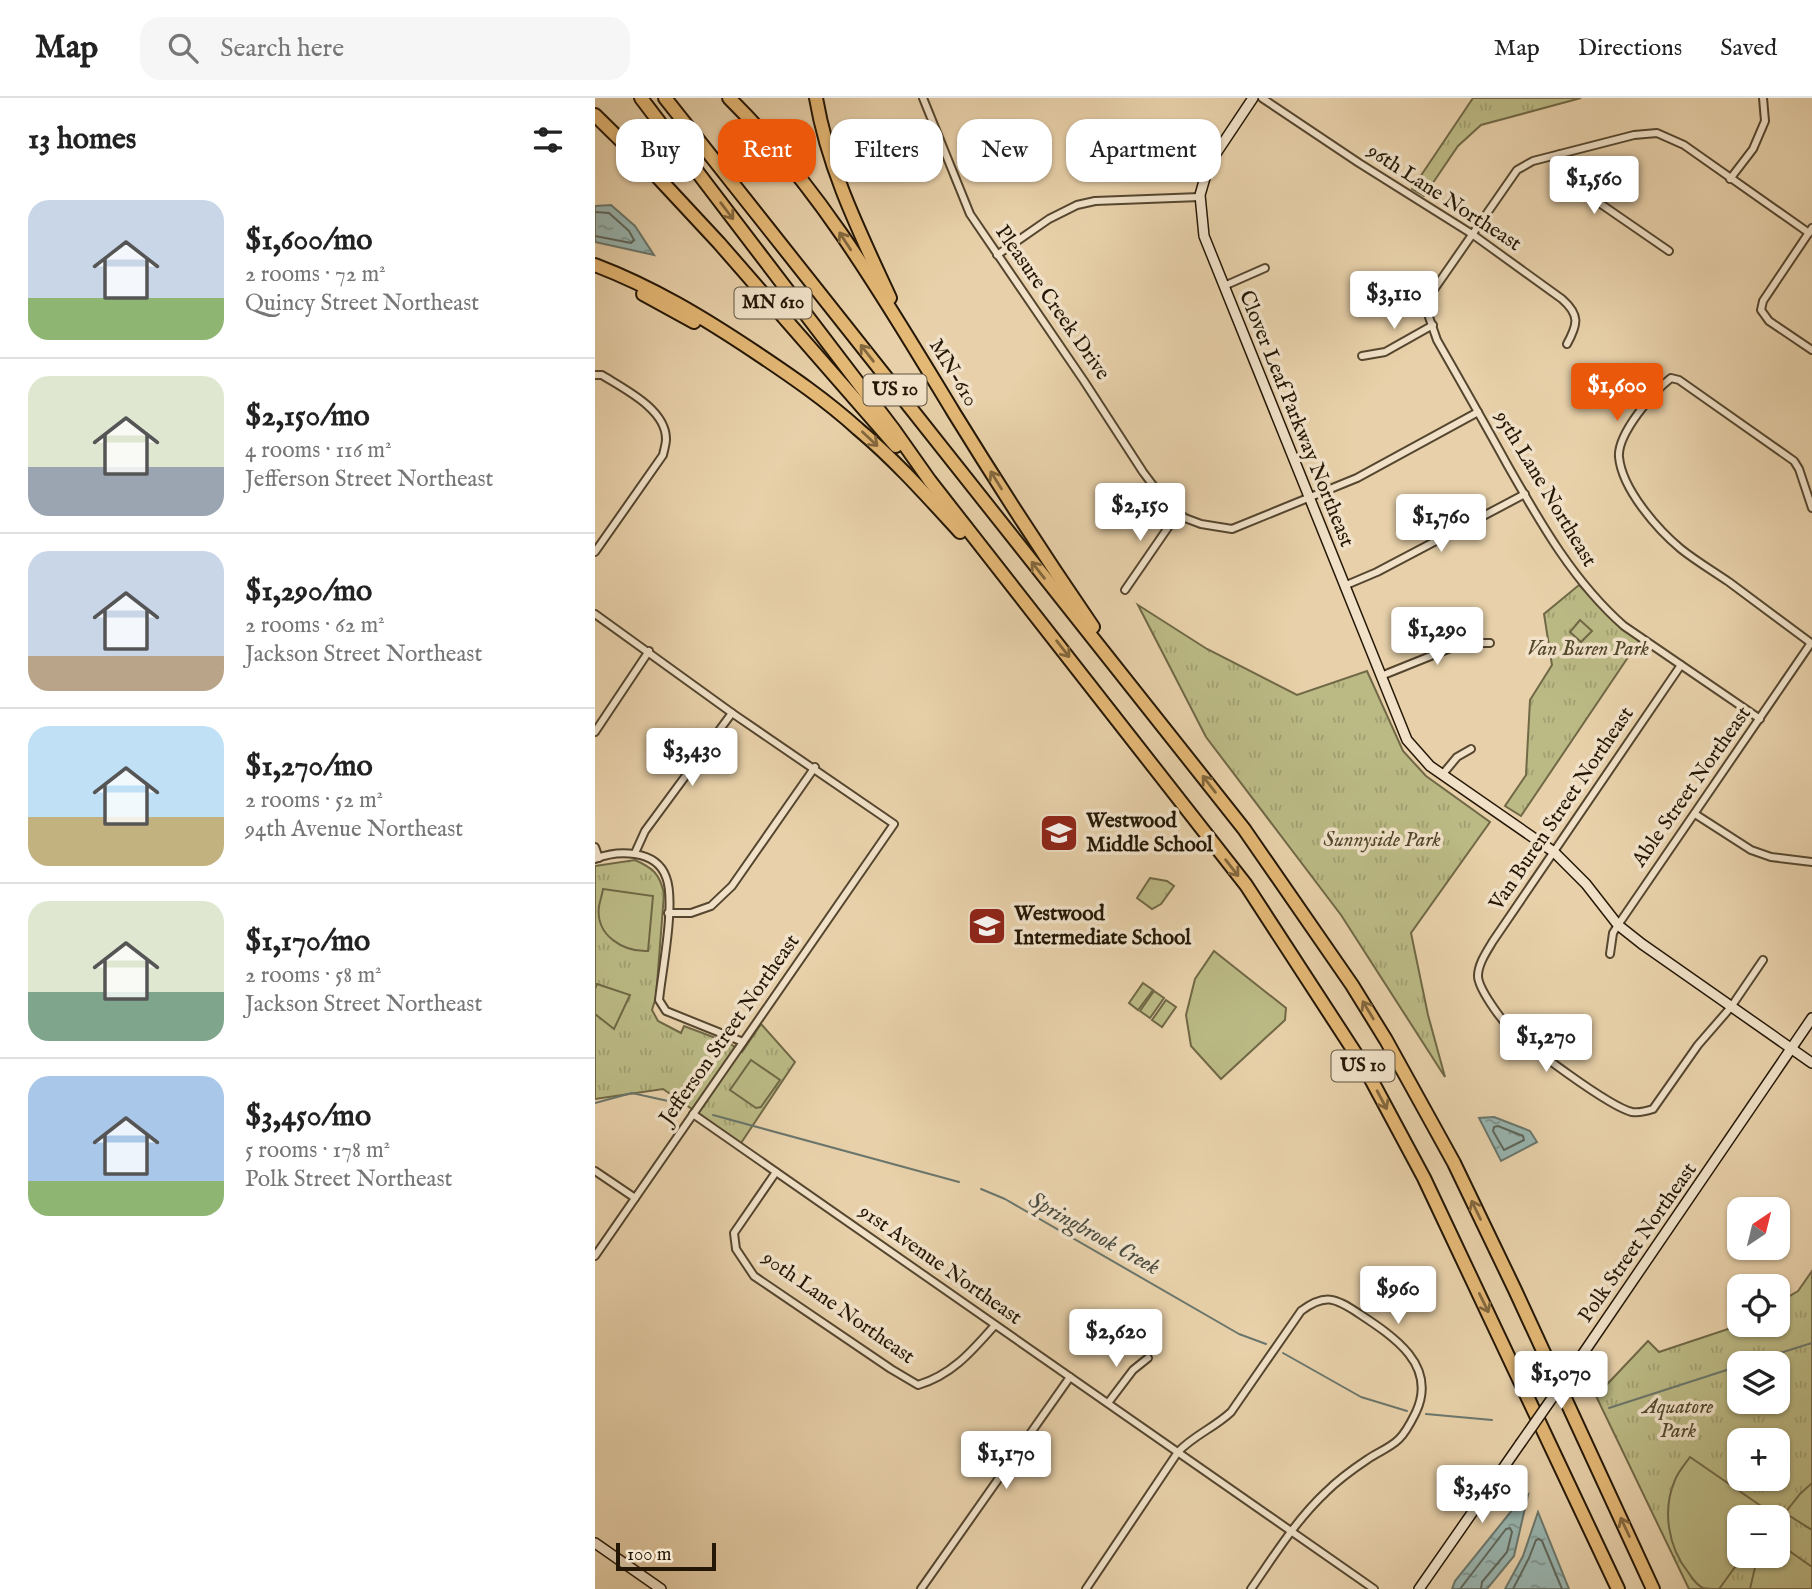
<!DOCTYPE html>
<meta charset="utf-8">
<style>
body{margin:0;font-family:"IM FELL English",serif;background:#f6f6f6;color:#222;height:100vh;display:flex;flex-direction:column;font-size:26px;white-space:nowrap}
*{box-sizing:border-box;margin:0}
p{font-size:23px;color:#767676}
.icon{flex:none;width:38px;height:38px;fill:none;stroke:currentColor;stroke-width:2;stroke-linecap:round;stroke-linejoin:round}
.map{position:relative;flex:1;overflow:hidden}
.drawer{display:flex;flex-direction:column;background:#fff;width:595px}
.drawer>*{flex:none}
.guide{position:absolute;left:21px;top:21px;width:665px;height:63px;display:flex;gap:14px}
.needle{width:46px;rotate:35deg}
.controls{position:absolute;left:1132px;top:1099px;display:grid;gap:14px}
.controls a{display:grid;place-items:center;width:63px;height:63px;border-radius:14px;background:#fff;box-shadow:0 2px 5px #0004;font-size:35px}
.scale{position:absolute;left:21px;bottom:18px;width:100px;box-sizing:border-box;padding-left:7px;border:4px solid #241706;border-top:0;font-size:19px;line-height:24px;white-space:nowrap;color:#241706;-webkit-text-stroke:5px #f0e1c8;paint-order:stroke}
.price{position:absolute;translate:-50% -60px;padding:0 16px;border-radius:7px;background:#fff;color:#222;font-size:23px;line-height:46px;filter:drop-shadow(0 2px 4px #0008)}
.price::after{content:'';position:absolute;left:50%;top:42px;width:21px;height:16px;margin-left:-10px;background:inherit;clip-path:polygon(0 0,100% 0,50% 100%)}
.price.selected{background:#ea580c;color:#fff}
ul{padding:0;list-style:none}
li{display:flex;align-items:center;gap:21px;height:175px;padding:0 28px}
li+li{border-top:2px solid #e0e0e0}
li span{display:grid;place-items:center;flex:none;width:196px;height:140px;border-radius:21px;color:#555}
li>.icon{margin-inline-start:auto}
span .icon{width:84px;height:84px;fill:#fffc;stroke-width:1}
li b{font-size:30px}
h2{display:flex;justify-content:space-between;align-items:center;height:84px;padding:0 28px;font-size:30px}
.tag{padding:0 24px;border-radius:21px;background:#fff;box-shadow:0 2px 5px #0004;font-size:24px;line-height:63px}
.tag.selected{background:#ea580c;color:#fff}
header{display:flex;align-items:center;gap:42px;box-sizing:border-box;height:98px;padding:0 35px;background:#fff;border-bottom:2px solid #e0e0e0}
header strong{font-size:33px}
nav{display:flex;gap:38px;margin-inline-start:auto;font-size:24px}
.search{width:490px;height:63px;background:#f6f6f6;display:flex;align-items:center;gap:18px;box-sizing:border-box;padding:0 24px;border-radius:21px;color:#767676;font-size:26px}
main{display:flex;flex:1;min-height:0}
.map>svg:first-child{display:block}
.park{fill:url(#park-tufts);stroke:#706846;stroke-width:2;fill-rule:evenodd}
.garden{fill:#bbba85;stroke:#706846;stroke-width:2}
.water{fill:url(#water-ripples);stroke:#6a766c;stroke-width:2}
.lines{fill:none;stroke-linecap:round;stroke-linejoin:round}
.shore{stroke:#5e665b;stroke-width:2}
.stream{stroke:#6a766c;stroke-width:2}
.street-casing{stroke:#55462f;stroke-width:10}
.secondary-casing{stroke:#241706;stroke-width:12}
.highway-casing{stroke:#241706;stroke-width:16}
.street{stroke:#f0e1c8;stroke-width:6}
.secondary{stroke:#f0e1c8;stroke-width:9}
.highway{stroke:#e4b875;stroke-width:12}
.secondary-bridge-casing{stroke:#241706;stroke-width:12;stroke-linecap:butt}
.secondary-bridge{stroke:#f0e1c8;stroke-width:9}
.oneway{stroke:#84683e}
.labels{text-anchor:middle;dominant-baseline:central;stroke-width:7;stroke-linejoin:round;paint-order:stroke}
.shield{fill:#f0e1c8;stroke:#615440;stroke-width:2}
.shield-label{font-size:19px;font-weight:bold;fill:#241706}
.street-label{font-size:21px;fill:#241706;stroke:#f0e1c8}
.park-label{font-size:21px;font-style:italic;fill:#51482c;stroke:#f0e1c8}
.poi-label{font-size:21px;font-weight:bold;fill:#241706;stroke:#f0e1c8;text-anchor:start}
.water-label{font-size:23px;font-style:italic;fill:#4d4e42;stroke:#f0e1c8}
</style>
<header>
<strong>Map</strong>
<div class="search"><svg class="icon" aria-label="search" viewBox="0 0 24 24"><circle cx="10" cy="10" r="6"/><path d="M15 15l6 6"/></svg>Search here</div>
<nav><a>Map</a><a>Directions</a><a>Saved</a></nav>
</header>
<main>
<section class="drawer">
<h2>13 homes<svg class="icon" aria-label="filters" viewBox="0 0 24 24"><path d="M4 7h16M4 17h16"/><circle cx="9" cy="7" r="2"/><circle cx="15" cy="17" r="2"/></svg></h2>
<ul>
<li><span style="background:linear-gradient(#c9d6e8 70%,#8fb573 0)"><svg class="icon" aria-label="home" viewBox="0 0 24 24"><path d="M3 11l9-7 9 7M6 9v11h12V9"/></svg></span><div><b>$1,600/mo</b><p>2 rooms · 72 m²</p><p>Quincy Street Northeast</p></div></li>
<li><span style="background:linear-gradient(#dfe7d0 65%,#9aa5b1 0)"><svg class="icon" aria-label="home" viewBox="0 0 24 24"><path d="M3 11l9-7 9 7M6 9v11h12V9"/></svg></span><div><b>$2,150/mo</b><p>4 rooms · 116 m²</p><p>Jefferson Street Northeast</p></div></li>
<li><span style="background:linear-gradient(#c9d6e8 75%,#b9a48a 0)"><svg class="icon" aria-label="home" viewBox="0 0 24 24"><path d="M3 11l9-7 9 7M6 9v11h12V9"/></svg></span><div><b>$1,290/mo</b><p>2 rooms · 62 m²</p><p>Jackson Street Northeast</p></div></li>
<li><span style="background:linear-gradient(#bfe0f5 65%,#c2b280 0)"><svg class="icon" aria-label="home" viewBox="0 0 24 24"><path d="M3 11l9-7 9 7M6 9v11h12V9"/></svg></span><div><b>$1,270/mo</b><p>2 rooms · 52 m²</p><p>94th Avenue Northeast</p></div></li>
<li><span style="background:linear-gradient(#dfe7d0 65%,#7fa58c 0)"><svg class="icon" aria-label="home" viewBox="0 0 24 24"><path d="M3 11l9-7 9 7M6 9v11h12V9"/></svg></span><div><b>$1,170/mo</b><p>2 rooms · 58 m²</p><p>Jackson Street Northeast</p></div></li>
<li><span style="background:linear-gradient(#a9c7e8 75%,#8fb573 0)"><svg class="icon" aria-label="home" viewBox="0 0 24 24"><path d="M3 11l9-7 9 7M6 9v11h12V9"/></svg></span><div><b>$3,450/mo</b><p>5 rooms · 178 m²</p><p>Polk Street Northeast</p></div></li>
</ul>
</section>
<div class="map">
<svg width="1217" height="1491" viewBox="0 0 1217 1491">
<defs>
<pattern id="park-tufts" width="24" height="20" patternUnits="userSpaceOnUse" patternTransform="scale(1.75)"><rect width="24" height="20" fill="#bbba85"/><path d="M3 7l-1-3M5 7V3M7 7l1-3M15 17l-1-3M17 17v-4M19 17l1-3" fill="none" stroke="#a19f71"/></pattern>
<pattern id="water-ripples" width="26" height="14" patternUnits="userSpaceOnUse" patternTransform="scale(1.75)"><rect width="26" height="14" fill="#98b5b0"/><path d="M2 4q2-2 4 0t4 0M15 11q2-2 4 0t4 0" fill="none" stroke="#7c928d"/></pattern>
</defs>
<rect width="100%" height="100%" fill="#e8d1aa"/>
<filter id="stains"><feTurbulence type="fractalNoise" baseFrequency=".00286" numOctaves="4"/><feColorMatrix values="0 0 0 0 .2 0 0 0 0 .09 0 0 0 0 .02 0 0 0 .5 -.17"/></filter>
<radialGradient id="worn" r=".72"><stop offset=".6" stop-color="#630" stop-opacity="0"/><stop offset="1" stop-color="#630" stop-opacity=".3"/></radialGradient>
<g class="park">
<path d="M878,0h108l-100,27 -23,21 -34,50 -12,-7z"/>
<path d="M984,487l33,34 27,22 -118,175 -16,-10 21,-31 4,-75 22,-35 -8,-51z"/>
<path d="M543,507l69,44 90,46 70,-24 36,80 23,25 64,46 -79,111 17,82 17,62 -104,-162 -135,-178z"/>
<path d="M40,762c18,8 25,14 29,34l-8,103 -4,13 6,11 23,12 3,-7 45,17 13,9 19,-28 34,38 -54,81 -78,-54 -68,10v-233z"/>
<path d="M555,780l17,3 7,5 -13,18 -9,5 -15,-11z"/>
<path d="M1217,1173v318h-123l-93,-193 52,-55 11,11 81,-27h38v-22l20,-12zM1144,1265h39v39h-39zM1144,1342h39v39h-39zM1144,1419h39v39h-39z"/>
</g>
<g class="garden">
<path d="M985,522l12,11 -11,11 -11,-10z"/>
<path d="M8,791l50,7 -5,55c-24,1 -53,-15 -49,-45 1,-5 3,-11 4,-17z"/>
<path d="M619,853l72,57 -1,12 -64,59 -30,-33 -5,-31 9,-36z"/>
<path d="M548,885l10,7 -15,20 -9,-7z"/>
<path d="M2,886l33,11 -16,34 -19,-15v-25z"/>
<path d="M559,893l10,7 -14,20 -10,-7z"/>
<path d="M571,902l10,7 -14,20 -10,-7z"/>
<path d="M156,962l29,20 -19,27 -5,1 -26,-18z"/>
<path d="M1095,1359l84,58 -2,2h-33v39h4l-24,33c-5,0 -12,0 -16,-1 -7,-3 -11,-10 -15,-16 -20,-25 -26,-62 -13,-92 3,-8 10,-16 15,-23z"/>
<path d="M1217,1385v47l-27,-17 15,-19z"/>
<path d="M1183,1445l34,24v22h-62l6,-26 4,-7h18z"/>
</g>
<g class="water">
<path d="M16,107l24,21 19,29 -59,-13v-36z"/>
<path d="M899,1019l36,14 7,11 -36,19 -22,-43z"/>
<path d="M933,1397l-14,61 -27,33h-35l3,-8 58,-72z"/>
<path d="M943,1414l31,77h-64l18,-33z"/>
</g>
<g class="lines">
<g class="shore">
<path d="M0,114l14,1 20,18 5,9 -3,3 -36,-7"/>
<path d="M903,1028l25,10 1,4 -20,10 -11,-19 1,-4z"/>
<path d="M865,1491l46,-60 4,-1 2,4 -5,20 -25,30 -1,7"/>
<path d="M918,1491l16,-31 7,-18 3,-1 3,2 20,48"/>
</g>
<g class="stream">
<path d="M0,1005l37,-10 54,12"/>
<path d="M118,1017l246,67"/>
<path d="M386,1091l24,10 234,135 27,10"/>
<path d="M688,1255l78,44 46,14"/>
<path d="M1153,1265l64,-20"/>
<path d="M1014,1310l130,-42"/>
<path d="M831,1316l66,6"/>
</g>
<g class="street-casing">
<g id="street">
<path d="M328,0l47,116 114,167 59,91 24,32 18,14 16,6 31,5 125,-51 121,-66"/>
<path d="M667,0l97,65 113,71 90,65c18,16 16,25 5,45"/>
<path d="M965,56l6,26 103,71"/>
<path d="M1135,81l23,-30 12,-28 -2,-23"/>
<path d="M1217,130l-49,73 -2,9 8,11 43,29"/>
<path d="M402,157l52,-36 28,-14 18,-4 105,-4"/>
<path d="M629,188l41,-18"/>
<path d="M767,258l23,-4 48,-27"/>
<path d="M0,277h7c22,14 64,34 64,64 0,5 -2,11 -3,16l-68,97"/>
<path d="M749,488l33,-14 148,-78"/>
<path d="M530,492l53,-77"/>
<path d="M0,516l137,99 162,111 -299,432"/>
<path d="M1086,567l-188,276c-6,10 -15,23 -15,35 0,12 22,42 30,50 18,19 102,81 124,86 8,1 15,-1 21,-3l45,-64 33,-38 32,-47"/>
<path d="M786,578l82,-33h27"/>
<path d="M1165,621l-136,-93c-50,-44 -83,-102 -116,-160 -23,-42 -47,-84 -71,-126l-8,-23v-14l4,-12 84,-121 16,-9 101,-26 23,-2 27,12 125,88"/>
<path d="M0,634l54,-81"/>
<path d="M847,677l15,-18 14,-8"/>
<path d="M1100,716l56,36 20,7 41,5"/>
<path d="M0,749l4,11"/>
<path d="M40,755l10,-22 87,-118"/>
<path d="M0,761c22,-9 61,-10 71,18 10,25 -4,94 -7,123l7,11 77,31"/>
<path d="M73,815h23l20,-7 21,-20 83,-119"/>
<path d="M1015,856l3,-21 5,-8 193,-282c-27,-20 -54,-40 -82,-61 -16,-11 -33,-21 -48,-33 -24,-20 -59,-60 -62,-92 -2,-23 35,-66 52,-79l8,2 115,81 5,8 13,39"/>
<path d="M98,1016l681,475"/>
<path d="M0,1073l40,27"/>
<path d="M181,1074l-42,61 2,16 18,27 137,93 27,16c34,-10 54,-34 77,-60"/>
<path d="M513,1305l25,-33 15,-12"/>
<path d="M326,1491l149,-212"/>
<path d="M491,1491l92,-137c16,-17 36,-24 53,-40l70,-101c24,-18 34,-13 57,2 35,23 80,52 58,99 -5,10 -9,19 -17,27 -9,9 -21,13 -31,20 -15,10 -29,20 -42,33 -30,28 -52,64 -75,97"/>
</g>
</g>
<g class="secondary-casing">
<g id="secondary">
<path d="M658,0l-44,66 -9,31 4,41 203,504 23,26 124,86 32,32 32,41 24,19 170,119"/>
<path d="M983,1263l234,-343"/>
<path d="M0,1445l66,46"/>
<path d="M824,1491l101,-145"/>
</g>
</g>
<g class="highway-casing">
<g id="highway">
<path d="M46,0l253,332 36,51 316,404 119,183 59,110 194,411"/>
<path d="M70,0l579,731 108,156 34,55 68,123 61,127 138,299"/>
<path d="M134,0c92,90 158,205 225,315 45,73 91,144 139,214"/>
<path d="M221,0c12,71 44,135 74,200"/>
<path d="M0,17l57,56 67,72 177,203"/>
<path d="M0,167c58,22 109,53 160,87 36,24 71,48 103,77 37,31 69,67 102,103"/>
<path d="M48,196l51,28"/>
</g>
</g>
<use href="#street" class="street"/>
<use href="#secondary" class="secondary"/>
<use href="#highway" class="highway"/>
<g class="secondary-bridge-casing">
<path id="secondary-bridge" d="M925,1346l58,-83"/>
</g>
<use href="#secondary-bridge" class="secondary-bridge"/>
</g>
<defs><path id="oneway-shaft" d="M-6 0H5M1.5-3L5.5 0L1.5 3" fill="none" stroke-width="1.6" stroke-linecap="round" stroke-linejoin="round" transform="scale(1.75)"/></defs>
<g class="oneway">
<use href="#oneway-shaft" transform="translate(132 113) rotate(53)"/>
<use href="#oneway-shaft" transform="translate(250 143) rotate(-123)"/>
<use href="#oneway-shaft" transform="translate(272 255) rotate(-128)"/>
<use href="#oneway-shaft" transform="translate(275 341) rotate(43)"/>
<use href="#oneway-shaft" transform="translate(401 382) rotate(-122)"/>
<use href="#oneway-shaft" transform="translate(443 472) rotate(-128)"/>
<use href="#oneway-shaft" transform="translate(468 551) rotate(52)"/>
<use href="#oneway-shaft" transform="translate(614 686) rotate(-128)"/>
<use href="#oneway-shaft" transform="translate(637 770) rotate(52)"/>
<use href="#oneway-shaft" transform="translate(773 912) rotate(-121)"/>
<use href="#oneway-shaft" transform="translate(787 1002) rotate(62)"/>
<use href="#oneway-shaft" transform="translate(881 1112) rotate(-116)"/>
<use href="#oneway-shaft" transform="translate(889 1205) rotate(64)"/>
<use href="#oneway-shaft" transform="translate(1030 1429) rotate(-115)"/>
</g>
<defs>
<g id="school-square" transform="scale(2.0125)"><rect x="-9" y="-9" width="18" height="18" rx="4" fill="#8f2418" stroke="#f0e1c8"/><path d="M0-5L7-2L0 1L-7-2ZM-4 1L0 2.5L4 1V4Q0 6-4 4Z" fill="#fff"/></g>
</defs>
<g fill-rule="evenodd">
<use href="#school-square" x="464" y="735"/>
<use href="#school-square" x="392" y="828"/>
</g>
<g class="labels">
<g class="shield">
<rect x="139.5" y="189.5" width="77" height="31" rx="5"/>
<rect x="268.5" y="276.5" width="63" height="31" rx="5"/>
<rect x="736.5" y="952.5" width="63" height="31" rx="5"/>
</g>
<g class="shield-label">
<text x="178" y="205">MN 610</text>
<text x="300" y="292">US 10</text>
<text x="768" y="968">US 10</text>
</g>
<g class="street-label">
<text transform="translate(849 100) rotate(33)">96th Lane Northeast</text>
<text transform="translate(457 205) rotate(55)">Pleasure Creek Drive</text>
<text transform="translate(358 275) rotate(59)">MN-610</text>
<text transform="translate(701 321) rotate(68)">Clover Leaf Parkway Northeast</text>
<text transform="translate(950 391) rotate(59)">95th Lane Northeast</text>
<text transform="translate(1097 689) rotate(-55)">Able Street Northeast</text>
<text transform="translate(967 711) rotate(-56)">Van Buren Street Northeast</text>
<text transform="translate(135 932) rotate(-55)">Jefferson Street Northeast</text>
<text transform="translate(1043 1145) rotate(-55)">Polk Street Northeast</text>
<text transform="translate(345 1167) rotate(35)">91st Avenue Northeast</text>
<text transform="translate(243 1210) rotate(35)">90th Lane Northeast</text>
</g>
<g class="park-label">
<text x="993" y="551">Van Buren Park</text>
<text x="787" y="742">Sunnyside Park</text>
<text x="1083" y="1309">Aquatore<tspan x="1083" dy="24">Park</tspan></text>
</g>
<g class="poi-label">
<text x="491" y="723">Westwood<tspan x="491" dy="24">Middle School</tspan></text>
<text x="419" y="816">Westwood<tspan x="419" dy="24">Intermediate School</tspan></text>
</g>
<g class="water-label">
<text transform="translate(499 1136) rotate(29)">Springbrook Creek</text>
</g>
</g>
<rect width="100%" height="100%" filter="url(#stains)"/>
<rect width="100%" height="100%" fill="url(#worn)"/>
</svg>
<div class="controls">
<a><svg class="needle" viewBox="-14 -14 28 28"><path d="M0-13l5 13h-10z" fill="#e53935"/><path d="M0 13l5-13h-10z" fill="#767676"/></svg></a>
<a><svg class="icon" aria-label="locate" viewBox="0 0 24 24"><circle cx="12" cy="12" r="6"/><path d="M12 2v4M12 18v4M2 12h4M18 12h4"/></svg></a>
<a><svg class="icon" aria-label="layers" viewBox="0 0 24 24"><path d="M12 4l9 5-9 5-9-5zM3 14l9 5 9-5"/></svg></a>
<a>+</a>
<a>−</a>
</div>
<div class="scale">100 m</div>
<b class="price" style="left:999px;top:118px">$1,560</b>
<b class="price" style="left:799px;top:233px">$3,110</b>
<b class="price selected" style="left:1022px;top:325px">$1,600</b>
<b class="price" style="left:545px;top:445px">$2,150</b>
<b class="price" style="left:846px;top:456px">$1,760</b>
<b class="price" style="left:842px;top:569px">$1,290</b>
<b class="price" style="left:97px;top:690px">$3,430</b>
<b class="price" style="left:951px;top:976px">$1,270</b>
<b class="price" style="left:803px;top:1228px">$960</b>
<b class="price" style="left:521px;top:1271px">$2,620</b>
<b class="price" style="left:966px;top:1313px">$1,070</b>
<b class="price" style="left:411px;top:1393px">$1,170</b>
<b class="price" style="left:887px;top:1427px">$3,450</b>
<div class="guide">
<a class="tag">Buy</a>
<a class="tag selected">Rent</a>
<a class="tag">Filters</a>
<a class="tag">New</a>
<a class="tag">Apartment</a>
</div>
</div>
</main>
